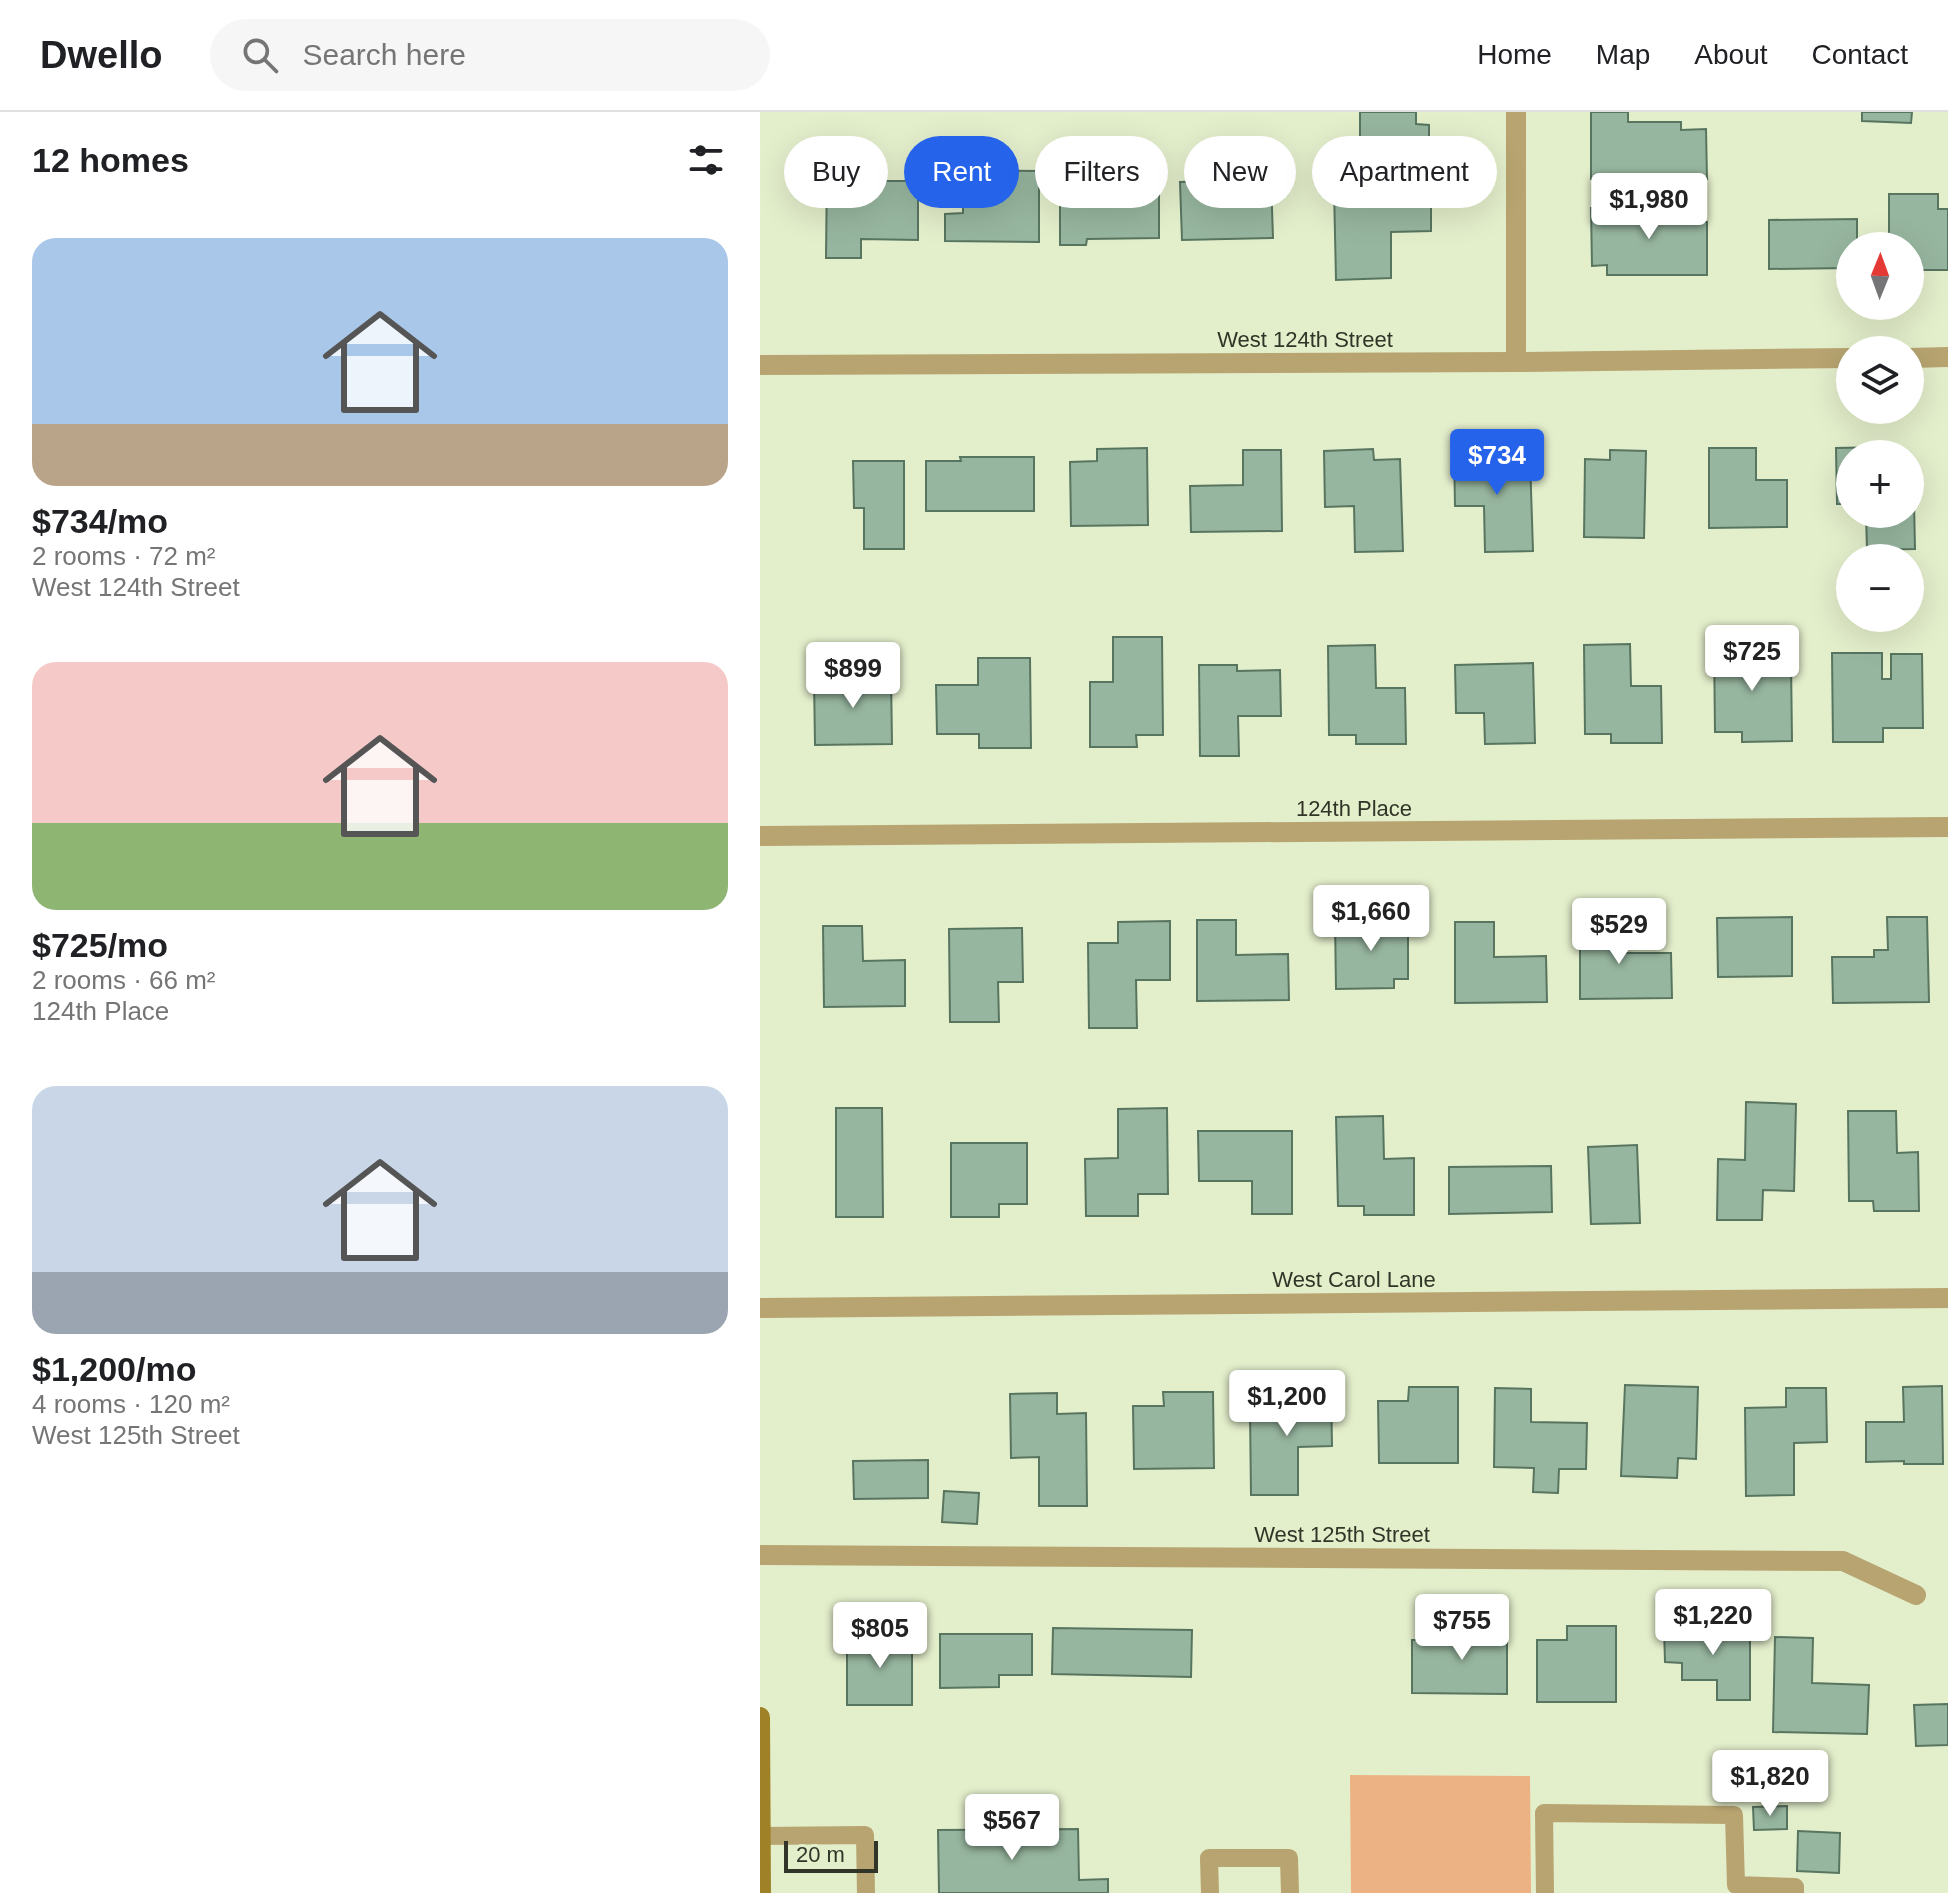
<!DOCTYPE html>
<meta charset="utf-8">
<style>
body{margin:0;font-family:Helvetica,sans-serif;background:#f6f6f6;color:#202124;height:100vh;display:flex;flex-direction:column;font-size:30px;white-space:nowrap}
*{box-sizing:border-box;margin:0}
p{font-size:26px;color:#757577}
.icon{flex:none;width:44px;height:44px;fill:none;stroke:currentColor;stroke-width:2;stroke-linecap:round;stroke-linejoin:round}
.map{position:relative;flex:1;overflow:hidden}
.drawer{display:flex;flex-direction:column;background:#fff;width:760px}
.drawer>*{flex:none}
.banner{position:absolute;left:24px;top:24px;width:760px;height:72px;display:flex;gap:16px}
.needle{width:52px;rotate:1deg}
.fabs{position:absolute;left:1076px;top:120px;display:grid;gap:16px}
.fabs a{display:grid;place-items:center;width:88px;height:88px;border-radius:50%;background:#fff;box-shadow:0 8px 32px #0002;font-size:40px}
.scale{position:absolute;left:24px;bottom:20px;width:94px;box-sizing:border-box;padding-left:8px;border:4px solid #313527;border-top:0;font-size:22px;line-height:28px;white-space:nowrap;color:#313527;-webkit-text-stroke:6px #e3eecb;paint-order:stroke}
.price{position:absolute;translate:-50% -68px;padding:0 18px;border-radius:8px;background:#fff;color:#222;font-size:26px;line-height:52px;filter:drop-shadow(0 2px 4px #0008)}
.price::after{content:'';position:absolute;left:50%;top:48px;width:24px;height:18px;margin-left:-12px;background:inherit;clip-path:polygon(0 0,100% 0,50% 100%)}
.price.active{background:#2563eb;color:#fff}
ul{padding:0;list-style:none}
li{display:grid;align-content:center;gap:16px;height:424px;padding:0 32px}
li span{display:grid;place-items:center;height:248px;border-radius:24px;color:#555}
li>.icon{margin-inline-start:auto}
span .icon{width:144px;height:144px;fill:#fffc;stroke-width:1}
li b{font-size:34px}
h2{display:flex;justify-content:space-between;align-items:center;height:96px;padding:0 32px;font-size:34px}
.tag{padding:0 28px;border-radius:36px;background:#fff;box-shadow:0 8px 32px #0002;font-size:28px;line-height:72px}
.tag.active{background:#2563eb;color:#fff}
header{display:flex;align-items:center;gap:48px;box-sizing:border-box;height:112px;padding:0 40px;background:#fff;border-bottom:2px solid #e0e0e0}
header strong{font-size:38px}
nav{display:flex;gap:44px;margin-inline-start:auto;font-size:28px}
.search{width:560px;height:72px;background:#f6f6f6;display:flex;align-items:center;gap:20px;box-sizing:border-box;padding:0 28px;border-radius:44px;color:#757577;font-size:30px}
main{display:flex;flex:1;min-height:0}
.map>svg:first-child{display:block}
.green{fill:#edb283}
.building{fill:#97b69f;stroke:#587560;stroke-width:2}
.lines{fill:none;stroke-linecap:round;stroke-linejoin:round}
.service{stroke:#b7a470;stroke-width:18}
.minor{stroke:#b7a470;stroke-width:20}
.secondary{stroke:#9f8228;stroke-width:20}
.labels{text-anchor:middle;dominant-baseline:central;stroke-width:8;stroke-linejoin:round;paint-order:stroke}
.street-label{font-size:22px;fill:#313527;stroke:#e3eecb}
</style>
<header>
<strong>Dwello</strong>
<div class="search"><svg class="icon" aria-label="search" viewBox="0 0 24 24"><circle cx="10" cy="10" r="6"/><path d="M15 15l6 6"/></svg>Search here</div>
<nav><a>Home</a><a>Map</a><a>About</a><a>Contact</a></nav>
</header>
<main>
<section class="drawer">
<h2>12 homes<svg class="icon" aria-label="filters" viewBox="0 0 24 24"><path d="M4 7h16M4 17h16"/><circle cx="9" cy="7" r="2"/><circle cx="15" cy="17" r="2"/></svg></h2>
<ul>
<li><span style="background:linear-gradient(#a9c7e8 75%,#b9a48a 0)"><svg class="icon" aria-label="home" viewBox="0 0 24 24"><path d="M3 11l9-7 9 7M6 9v11h12V9"/></svg></span><div><b>$734/mo</b><p>2 rooms · 72 m²</p><p>West 124th Street</p></div></li>
<li><span style="background:linear-gradient(#f6c9c9 65%,#8fb573 0)"><svg class="icon" aria-label="home" viewBox="0 0 24 24"><path d="M3 11l9-7 9 7M6 9v11h12V9"/></svg></span><div><b>$725/mo</b><p>2 rooms · 66 m²</p><p>124th Place</p></div></li>
<li><span style="background:linear-gradient(#c9d6e8 75%,#9aa5b1 0)"><svg class="icon" aria-label="home" viewBox="0 0 24 24"><path d="M3 11l9-7 9 7M6 9v11h12V9"/></svg></span><div><b>$1,200/mo</b><p>4 rooms · 120 m²</p><p>West 125th Street</p></div></li>
</ul>
</section>
<div class="map">
<svg width="1188" height="1781" viewBox="0 0 1188 1781">
<rect width="100%" height="100%" fill="#e3eecb"/>
<path class="green" d="M590,1663l180,1 1,117h-180z"/>
<g class="building">
<path d="M600,0h56v12l13,1v39h-69z"/>
<path d="M831,0h37v10h53v8l25,-1 1,50h-116z"/>
<path d="M1102,0h50l-1,11 -49,-2z"/>
<path d="M399,54v72l-72,1 -1,6h-26v-61h39l-1,-16z"/>
<path d="M67,56h46v13h45v59l-57,-1v19h-35z"/>
<path d="M217,58l62,1v71l-94,-1v-27l18,-1v-9l14,1z"/>
<path d="M511,67l2,59 -91,2 -2,-58z"/>
<path d="M671,74v45l-40,1v46l-55,2 -2,-92z"/>
<path d="M1129,82h49v15h10v61h-38v-24h-21z"/>
<path d="M933,95l1,15h13v53h-100v-10l-15,1 -1,-58z"/>
<path d="M1097,107v27h-7v22l-81,1v-49z"/>
<path d="M1126,335v7h-36v50h-13l-1,-56z"/>
<path d="M387,336l1,77 -77,1 -1,-64 27,-1v-12z"/>
<path d="M949,336h47v32h31v47l-78,1z"/>
<path d="M613,337l1,11 26,-1 3,92 -48,1 -1,-46 -29,1 -1,-56z"/>
<path d="M483,338h38l1,81 -91,1 -1,-46 53,-1z"/>
<path d="M694,338h49l1,10 26,-1 3,92 -48,1 -1,-46h-29z"/>
<path d="M850,338l36,1 -2,87 -60,-1 1,-78 25,1z"/>
<path d="M200,345h74v54h-108v-50h35z"/>
<path d="M1150,345h3l2,92 -48,1 -1,-36h44z"/>
<path d="M93,349h51v88h-40v-41h-10z"/>
<path d="M353,525h49l1,98h-27l1,12h-47v-65h23z"/>
<path d="M1001,528v21h30l1,80 -50,1v-10h-27l-1,-91z"/>
<path d="M870,532l1,42h30l1,57h-51v-9h-26l-1,-89z"/>
<path d="M615,533l1,43h29l1,56h-50v-9h-27l-1,-89z"/>
<path d="M1072,541h50v26h9v-25h31l1,74h-40v14h-50z"/>
<path d="M218,546h52l1,90h-52v-14h-42l-1,-49h42z"/>
<path d="M773,551l2,80 -50,1 -1,-31h-28l-1,-48z"/>
<path d="M439,553h38v6l43,-1 1,46h-43l1,40h-39z"/>
<path d="M131,563l1,69 -77,1 -1,-69z"/>
<path d="M1032,805v59l-74,1 -1,-59z"/>
<path d="M1127,805h40l2,85 -96,1 -1,-46h42v-7h14z"/>
<path d="M820,806h39v35h52l1,45 -92,1z"/>
<path d="M648,807v60h-14v9l-58,1 -1,-69z"/>
<path d="M437,808h39v35l52,-1 1,46 -92,1z"/>
<path d="M410,809v59h-34l1,48h-48l-1,-85h30v-21z"/>
<path d="M695,810h39v35l52,-1 1,46 -92,1z"/>
<path d="M63,814h39l1,35 42,-1v46l-81,1z"/>
<path d="M262,816l1,54h-25l1,40h-49l-1,-93z"/>
<path d="M986,990l50,2 -2,87 -31,-1 -1,30h-45l1,-61 27,1z"/>
<path d="M76,996h46l1,109h-47z"/>
<path d="M407,996l1,86h-30v22h-52l-1,-57 33,-1v-49z"/>
<path d="M1088,999h48l1,42 21,-1 1,59h-45l-1,-10h-24z"/>
<path d="M623,1004l1,43 30,-1v57h-50v-9h-26l-2,-89z"/>
<path d="M438,1019h94v83h-40v-33h-53z"/>
<path d="M191,1031h76v61h-28v13h-48z"/>
<path d="M877,1033l3,78 -49,1 -3,-77z"/>
<path d="M791,1054l1,46 -103,2v-47z"/>
<path d="M865,1273l73,2 -2,72 -18,-1 -1,20 -56,-2z"/>
<path d="M1182,1274l1,78h-39v-3l-38,1v-40h38l-1,-35z"/>
<path d="M649,1275h49v76h-79l-1,-62h30z"/>
<path d="M571,1276l1,58 -34,1v48h-47l-1,-85 30,-1 -1,-20z"/>
<path d="M735,1276l36,1v33l56,1 -1,46h-27l-1,24 -25,-1 1,-24 -40,-1z"/>
<path d="M1026,1276h40l1,54 -33,1v52l-48,1 -1,-88 41,-1z"/>
<path d="M403,1280h50l1,76 -80,1 -1,-63h31z"/>
<path d="M297,1281v21l29,-1 1,93h-48v-49l-28,1 -1,-64z"/>
<path d="M168,1348v38l-74,1 -1,-38z"/>
<path d="M184,1379l35,2 -2,31 -35,-2z"/>
<path d="M709,1514l38,1v67l-95,-1v-53h20l1,-8h36z"/>
<path d="M807,1514h49v76h-79v-62h30z"/>
<path d="M904,1515h86v73h-33v-20h-35v-17l-17,-1z"/>
<path d="M293,1516l139,2 -1,47 -139,-3z"/>
<path d="M180,1522h92v41h-33v12l-59,1z"/>
<rect x="87" y="1523" width="65" height="70"/>
<path d="M1015,1525l38,1 -1,45 57,2 -2,49 -94,-2z"/>
<path d="M1188,1592v41l-32,1 -2,-41z"/>
<path d="M1027,1694v23l-33,1 -1,-23z"/>
<path d="M318,1717l1,51 29,-1v14h-169l-1,-63z"/>
<path d="M1038,1719l42,2 -1,40 -42,-2z"/>
</g>
<g class="lines">
<g class="service">
<path d="M0,1724l105,-1 1,58"/>
<path d="M450,1781l-1,-35h80l1,35"/>
<path d="M785,1781l-1,-80 190,2 2,70 59,2v6"/>
</g>
<g class="minor">
<path d="M1150,246l38,-1"/>
<path d="M756,250v-250"/>
<path d="M0,253l756,-3 334,-4"/>
<path d="M0,724l1188,-9"/>
<path d="M0,1196l1188,-10"/>
<path d="M0,1443l1083,6 73,34"/>
</g>
<path class="secondary" d="M0,1605l1,176"/>
</g>
<g class="labels">
<g class="street-label">
<text x="545" y="227">West 124th Street</text>
<text x="594" y="696">124th Place</text>
<text x="594" y="1167">West Carol Lane</text>
<text x="582" y="1422">West 125th Street</text>
</g>
</g>
</svg>
<div class="fabs">
<a><svg class="needle" viewBox="-14 -14 28 28"><path d="M0-13l5 13h-10z" fill="#e53935"/><path d="M0 13l5-13h-10z" fill="#757577"/></svg></a>
<a><svg class="icon" aria-label="layers" viewBox="0 0 24 24"><path d="M12 4l9 5-9 5-9-5zM3 14l9 5 9-5"/></svg></a>
<a>+</a>
<a>−</a>
</div>
<div class="scale">20 m</div>
<b class="price" style="left:889px;top:129px">$1,980</b>
<b class="price active" style="left:737px;top:385px">$734</b>
<b class="price" style="left:992px;top:581px">$725</b>
<b class="price" style="left:93px;top:598px">$899</b>
<b class="price" style="left:611px;top:841px">$1,660</b>
<b class="price" style="left:859px;top:854px">$529</b>
<b class="price" style="left:527px;top:1326px">$1,200</b>
<b class="price" style="left:953px;top:1545px">$1,220</b>
<b class="price" style="left:702px;top:1550px">$755</b>
<b class="price" style="left:120px;top:1558px">$805</b>
<b class="price" style="left:1010px;top:1706px">$1,820</b>
<b class="price" style="left:252px;top:1750px">$567</b>
<div class="banner">
<a class="tag">Buy</a>
<a class="tag active">Rent</a>
<a class="tag">Filters</a>
<a class="tag">New</a>
<a class="tag">Apartment</a>
</div>
</div>
</main>
